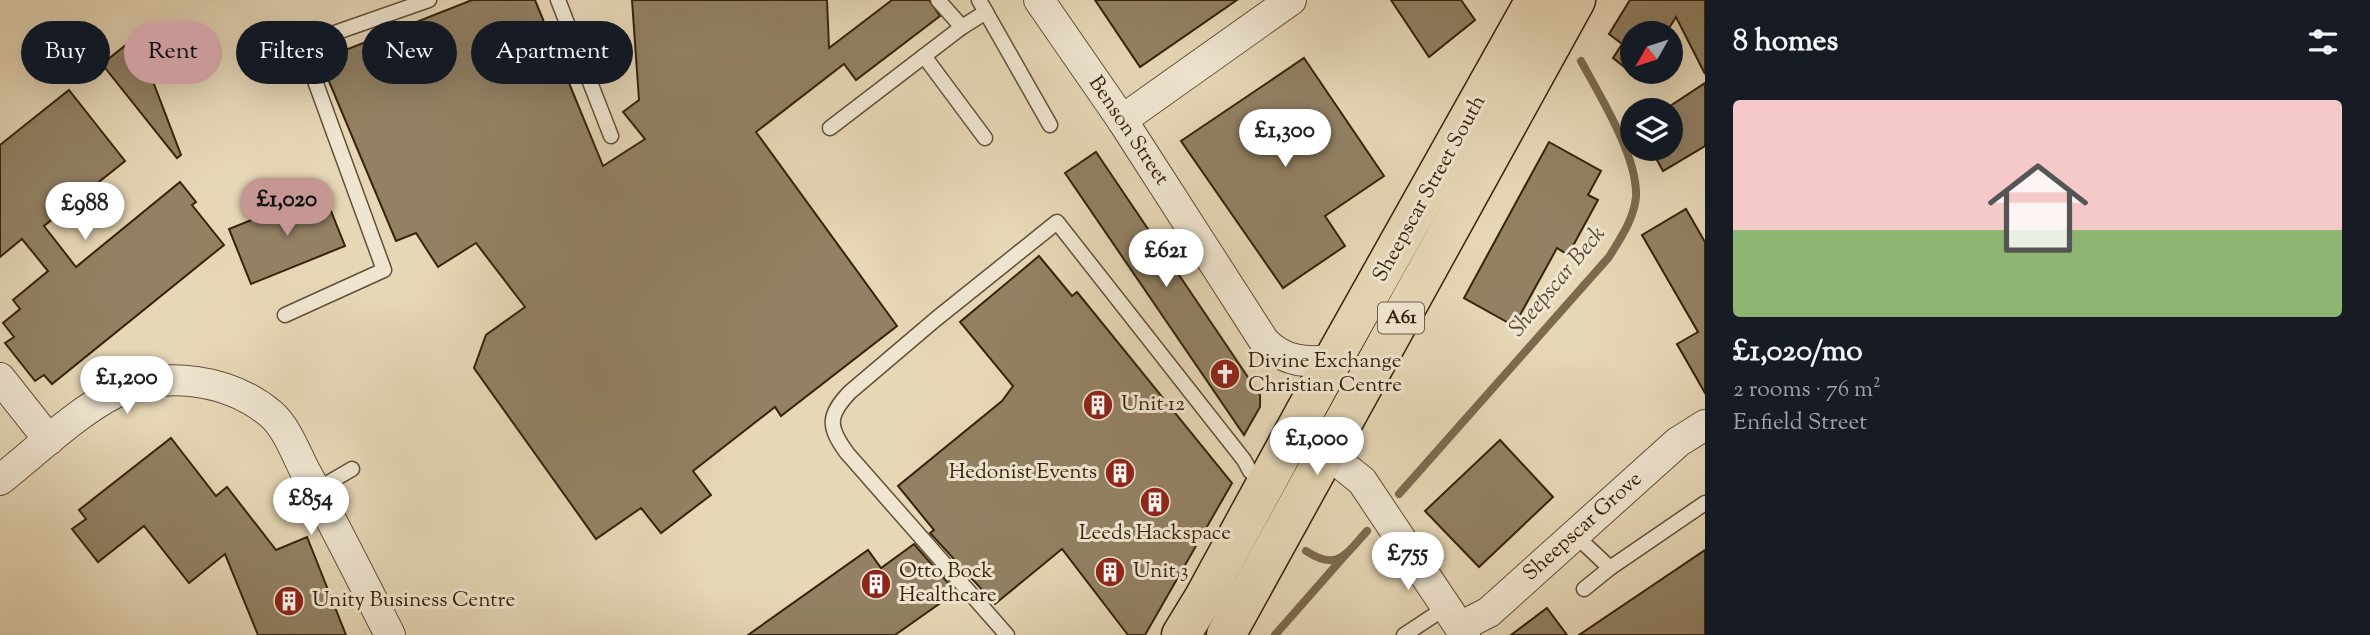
<!DOCTYPE html>
<meta charset="utf-8">
<style>
body{margin:0;font-family:"Sorts Mill Goudy",serif;background:#20242c;color:#f1f3f6;height:100vh;display:flex;flex-direction:column;font-size:26px;white-space:nowrap}
*{box-sizing:border-box;margin:0}
p{font-size:23px;color:#9ea1a6}
.icon{flex:none;width:38px;height:38px;fill:none;stroke:currentColor;stroke-width:2;stroke-linecap:round;stroke-linejoin:round}
.map{position:relative;flex:1;overflow:hidden}
.drawer{display:flex;flex-direction:column;background:#171b24;width:665px}
.drawer>*{flex:none}
.top-card{position:absolute;left:21px;top:21px;width:665px;height:63px;display:flex;gap:14px}
.needle{width:46px;rotate:231deg}
.controls{position:absolute;left:1620px;top:21px;display:grid;gap:14px}
.controls a{display:grid;place-items:center;width:63px;height:63px;border-radius:50%;background:#171b24;box-shadow:0 7px 28px #0002;font-size:35px}
.price{position:absolute;translate:-50% -60px;padding:0 16px;border-radius:24px;background:#fff;color:#222;font-size:23px;line-height:46px;filter:drop-shadow(0 2px 4px #0008)}
.price::after{content:'';position:absolute;left:50%;top:42px;width:21px;height:16px;margin-left:-10px;background:inherit;clip-path:polygon(0 0,100% 0,50% 100%)}
.price.current{background:#c59692;color:#111}
ul{padding:0;list-style:none}
li{display:grid;align-content:center;gap:14px;height:371px;padding:0 28px}
li+li{border-top:2px solid #363941}
li span{display:grid;place-items:center;height:217px;border-radius:7px;color:#555}
li>.icon{margin-inline-start:auto}
span .icon{width:126px;height:126px;fill:#fffc;stroke-width:1}
li b{font-size:30px}
h2{display:flex;justify-content:space-between;align-items:center;height:84px;padding:0 28px;font-size:30px}
.chip{padding:0 24px;border-radius:32px;background:#171b24;box-shadow:0 7px 28px #0002;font-size:24px;line-height:63px}
.chip.current{background:#c59692;color:#111}
main{display:flex;flex:1;min-height:0}
.map>svg:first-child{display:block}
.lines{fill:none;stroke-linecap:round;stroke-linejoin:round}
.stream{stroke:#7c6a4f;stroke-width:8}
.building{fill:#928164;stroke:#37230b;stroke-width:2}
.lane-casing{stroke:#635036;stroke-width:17}
.street-casing{stroke:#635036;stroke-width:32}
.highway-casing{stroke:#37230b;stroke-width:41}
.lane{stroke:#efe5d0;stroke-width:14}
.street{stroke:#efe5d0;stroke-width:30}
.highway{stroke:#e6d7b6;stroke-width:38}
.labels{text-anchor:middle;dominant-baseline:central;stroke-width:6;stroke-linejoin:round;paint-order:stroke}
.shield{fill:#efe5d0;stroke:#6e5d46;stroke-width:2}
.shield-label{font-size:19px;font-weight:bold;fill:#37230b}
.street-label{font-size:21px;fill:#37230b;stroke:#efe5d0}
.poi-label{font-size:21px;fill:#37230b;stroke:#efe5d0;text-anchor:start}
.water-label{font-size:23px;font-style:italic;fill:#5a472d;stroke:#efe5d0}
</style>
<main>
<div class="map">
<svg width="1705" height="635" viewBox="0 0 1705 635">
<rect width="100%" height="100%" fill="#e6d7b6"/>
<filter id="stains"><feTurbulence type="fractalNoise" baseFrequency=".00286" numOctaves="4"/><feColorMatrix values="0 0 0 0 .2 0 0 0 0 .09 0 0 0 0 .02 0 0 0 .5 -.17"/></filter>
<radialGradient id="worn" r=".72"><stop offset=".6" stop-color="#630" stop-opacity="0"/><stop offset="1" stop-color="#630" stop-opacity=".3"/></radialGradient>
<g class="lines">
<g class="stream">
<path d="M1399,494l210,-237c11,-18 25,-38 27,-60 2,-40 -36,-101 -55,-136"/>
<path d="M1306,551c32,21 40,3 61,-20"/>
<path d="M1275,635l72,-82"/>
</g>
</g>
<g class="building">
<path d="M472,0h63l68,166 42,-27 -22,-27 16,-12 -7,-100h195l2,48 63,-48h37l11,16 -84,64 -12,-16 -88,68 141,194 -116,90 -6,-9 -82,64 18,24 -50,38 -20,-25 -45,31 -122,-171 12,-33 39,-28 -49,-64 -38,24 -22,-34 -20,8 -76,-181z"/>
<path d="M1095,0h142l-97,67z"/>
<path d="M1391,0h70l14,20 -46,37z"/>
<path d="M1630,0h75v74l-29,-57 -10,16h-33v39h9l-4,6 -25,-20 9,-14 -13,-10z"/>
<path d="M136,37l45,118 -4,3 -75,-94z"/>
<path d="M1304,58l80,118 -59,40 20,30 -62,42 -102,-147z"/>
<path d="M1705,83v63l-42,25 -12,-22h20v-39h-7z"/>
<path d="M69,90l56,71 -81,65 32,41 104,-85 16,20 -4,3 32,40 -172,139 -8,-9 -9,6 -30,-38 9,-6 -11,-14 17,-14 -7,-9 35,-29 -26,-32 -22,18v-112z"/>
<path d="M1549,142l52,29 -13,24 10,5 -30,55 -11,-7 -43,78 -50,-28z"/>
<path d="M1096,152l164,243v12l-16,28 -179,-262z"/>
<path d="M323,191l22,55 -94,38 -22,-55z"/>
<path d="M1686,209l19,33v151l-28,-49 21,-12 -56,-97z"/>
<path d="M1039,256l33,40 5,-4 155,191 -87,152h-17l-66,-86 -67,55 -65,-71 4,-3 -36,-44 104,-85 11,-15 -53,-64z"/>
<path d="M171,438l45,58 11,-9 49,63 31,-13 39,98h-88l-33,-81 -36,29 -45,-57 -46,36 -26,-33 14,-10 -7,-9z"/>
<path d="M1500,440l53,57 -74,70 -54,-56z"/>
<path d="M914,544l42,48 -61,43h-147l120,-85 13,18z"/>
<path d="M1705,550v85h-126l83,-56z"/>
<path d="M1547,608l20,27h-56z"/>
</g>
<g class="lines">
<g class="lane-casing">
<g id="lane">
<path d="M558,0l53,136"/>
<path d="M938,0l24,27 24,-15"/>
<path d="M979,0l71,125"/>
<path d="M924,56l61,82"/>
<path d="M830,128l132,-101"/>
<path d="M285,315l99,-45 -77,-211 5,-13 11,-9 106,-37"/>
<path d="M316,490l36,-21"/>
<path d="M1574,534l36,34"/>
<path d="M1584,589l26,-21 95,-65"/>
<path d="M1007,635l-160,-182c-19,-26 -20,-37 3,-61l86,-73 121,-97 187,238 6,11 14,13"/>
<path d="M1404,635l44,-29"/>
</g>
</g>
<g class="street-casing">
<g id="street">
<path d="M1039,0l83,120 142,221c20,21 42,22 69,19"/>
<path d="M1122,120l169,-120"/>
<path d="M0,378l49,62"/>
<path d="M1311,440l51,41 103,154"/>
<path d="M0,480c33,-26 78,-69 115,-87 49,-23 114,-14 156,21 15,13 24,37 33,55 30,55 58,111 86,166"/>
<path d="M1460,627l29,-15 189,-170 27,-17"/>
</g>
</g>
<g class="highway-casing">
<g id="highway">
<path d="M1181,635l22,-36 130,-239 202,-360"/>
<path d="M1226,635l350,-635"/>
</g>
</g>
<use href="#lane" class="lane"/>
<use href="#street" class="street"/>
<use href="#highway" class="highway"/>
</g>
<defs>
<g id="church-disc" transform="scale(1.575)"><circle r="9.5" fill="#8f2418" stroke="#efe5d0"/><path d="M-1.2-6h2.4v3.5h3.3v2.4h-3.3V6h-2.4V-.1h-3.3v-2.4h3.3Z" fill="#fff"/></g>
<g id="building-disc" transform="scale(1.575)"><circle r="9.5" fill="#8f2418" stroke="#efe5d0"/><path d="M-4-6H4V6H1V3H-1V6H-4ZM-2.5-4.3h1.7v1.8h-1.7ZM.8-4.3h1.7v1.8H.8ZM-2.5-1h1.7V.8h-1.7ZM.8-1h1.7V.8H.8Z" fill="#fff"/></g>
</defs>
<g fill-rule="evenodd">
<use href="#church-disc" x="1225" y="374"/>
<use href="#building-disc" x="1098" y="405"/>
<use href="#building-disc" x="1120" y="473"/>
<use href="#building-disc" x="1155" y="502"/>
<use href="#building-disc" x="1110" y="572"/>
<use href="#building-disc" x="876" y="584"/>
<use href="#building-disc" x="289" y="601"/>
</g>
<g class="labels">
<rect class="shield" x="1378" y="302.5" width="46" height="31" rx="5"/>
<g class="shield-label">
<text x="1401" y="318">A61</text>
</g>
<g class="street-label">
<text transform="translate(1128 131) rotate(56)">Benson Street</text>
<text transform="translate(1430 189) rotate(-61)">Sheepscar Street South</text>
<text transform="translate(1583 527) rotate(-42)">Sheepscar Grove</text>
</g>
<g class="poi-label">
<text x="1248" y="362">Divine Exchange<tspan x="1248" dy="24">Christian Centre</tspan></text>
<text x="1121" y="405">Unit 12</text>
<text x="1097" y="473" text-anchor="end">Hedonist Events</text>
<text x="1155" y="534" text-anchor="middle">Leeds Hackspace</text>
<text x="899" y="572">Otto Bock<tspan x="899" dy="24">Healthcare</tspan></text>
<text x="1133" y="572">Unit 3</text>
<text x="312" y="601">Unity Business Centre</text>
</g>
<g class="water-label">
<text transform="translate(1558 282) rotate(-50)">Sheepscar Beck</text>
</g>
</g>
<rect width="100%" height="100%" filter="url(#stains)"/>
<rect width="100%" height="100%" fill="url(#worn)"/>
</svg>
<div class="controls">
<a><svg class="needle" viewBox="-14 -14 28 28"><path d="M0-13l5 13h-10z" fill="#e53935"/><path d="M0 13l5-13h-10z" fill="#9ea1a6"/></svg></a>
<a><svg class="icon" aria-label="layers" viewBox="0 0 24 24"><path d="M12 4l9 5-9 5-9-5zM3 14l9 5 9-5"/></svg></a>
</div>
<b class="price" style="left:1285px;top:169px">£1,300</b>
<b class="price current" style="left:287px;top:238px">£1,020</b>
<b class="price" style="left:85px;top:242px">£988</b>
<b class="price" style="left:1166px;top:289px">£621</b>
<b class="price" style="left:127px;top:416px">£1,200</b>
<b class="price" style="left:1317px;top:477px">£1,000</b>
<b class="price" style="left:311px;top:537px">£854</b>
<b class="price" style="left:1408px;top:592px">£755</b>
<div class="top-card">
<a class="chip">Buy</a>
<a class="chip current">Rent</a>
<a class="chip">Filters</a>
<a class="chip">New</a>
<a class="chip">Apartment</a>
</div>
</div>
<section class="drawer">
<h2>8 homes<svg class="icon" aria-label="filters" viewBox="0 0 24 24"><path d="M4 7h16M4 17h16"/><circle cx="9" cy="7" r="2"/><circle cx="15" cy="17" r="2"/></svg></h2>
<ul>
<li><span style="background:linear-gradient(#f6c9c9 60%,#8fb573 0)"><svg class="icon" aria-label="home" viewBox="0 0 24 24"><path d="M3 11l9-7 9 7M6 9v11h12V9"/></svg></span><div><b>£1,020/mo</b><p>2 rooms · 76 m²</p><p>Enfield Street</p></div></li>
</ul>
</section>
</main>
